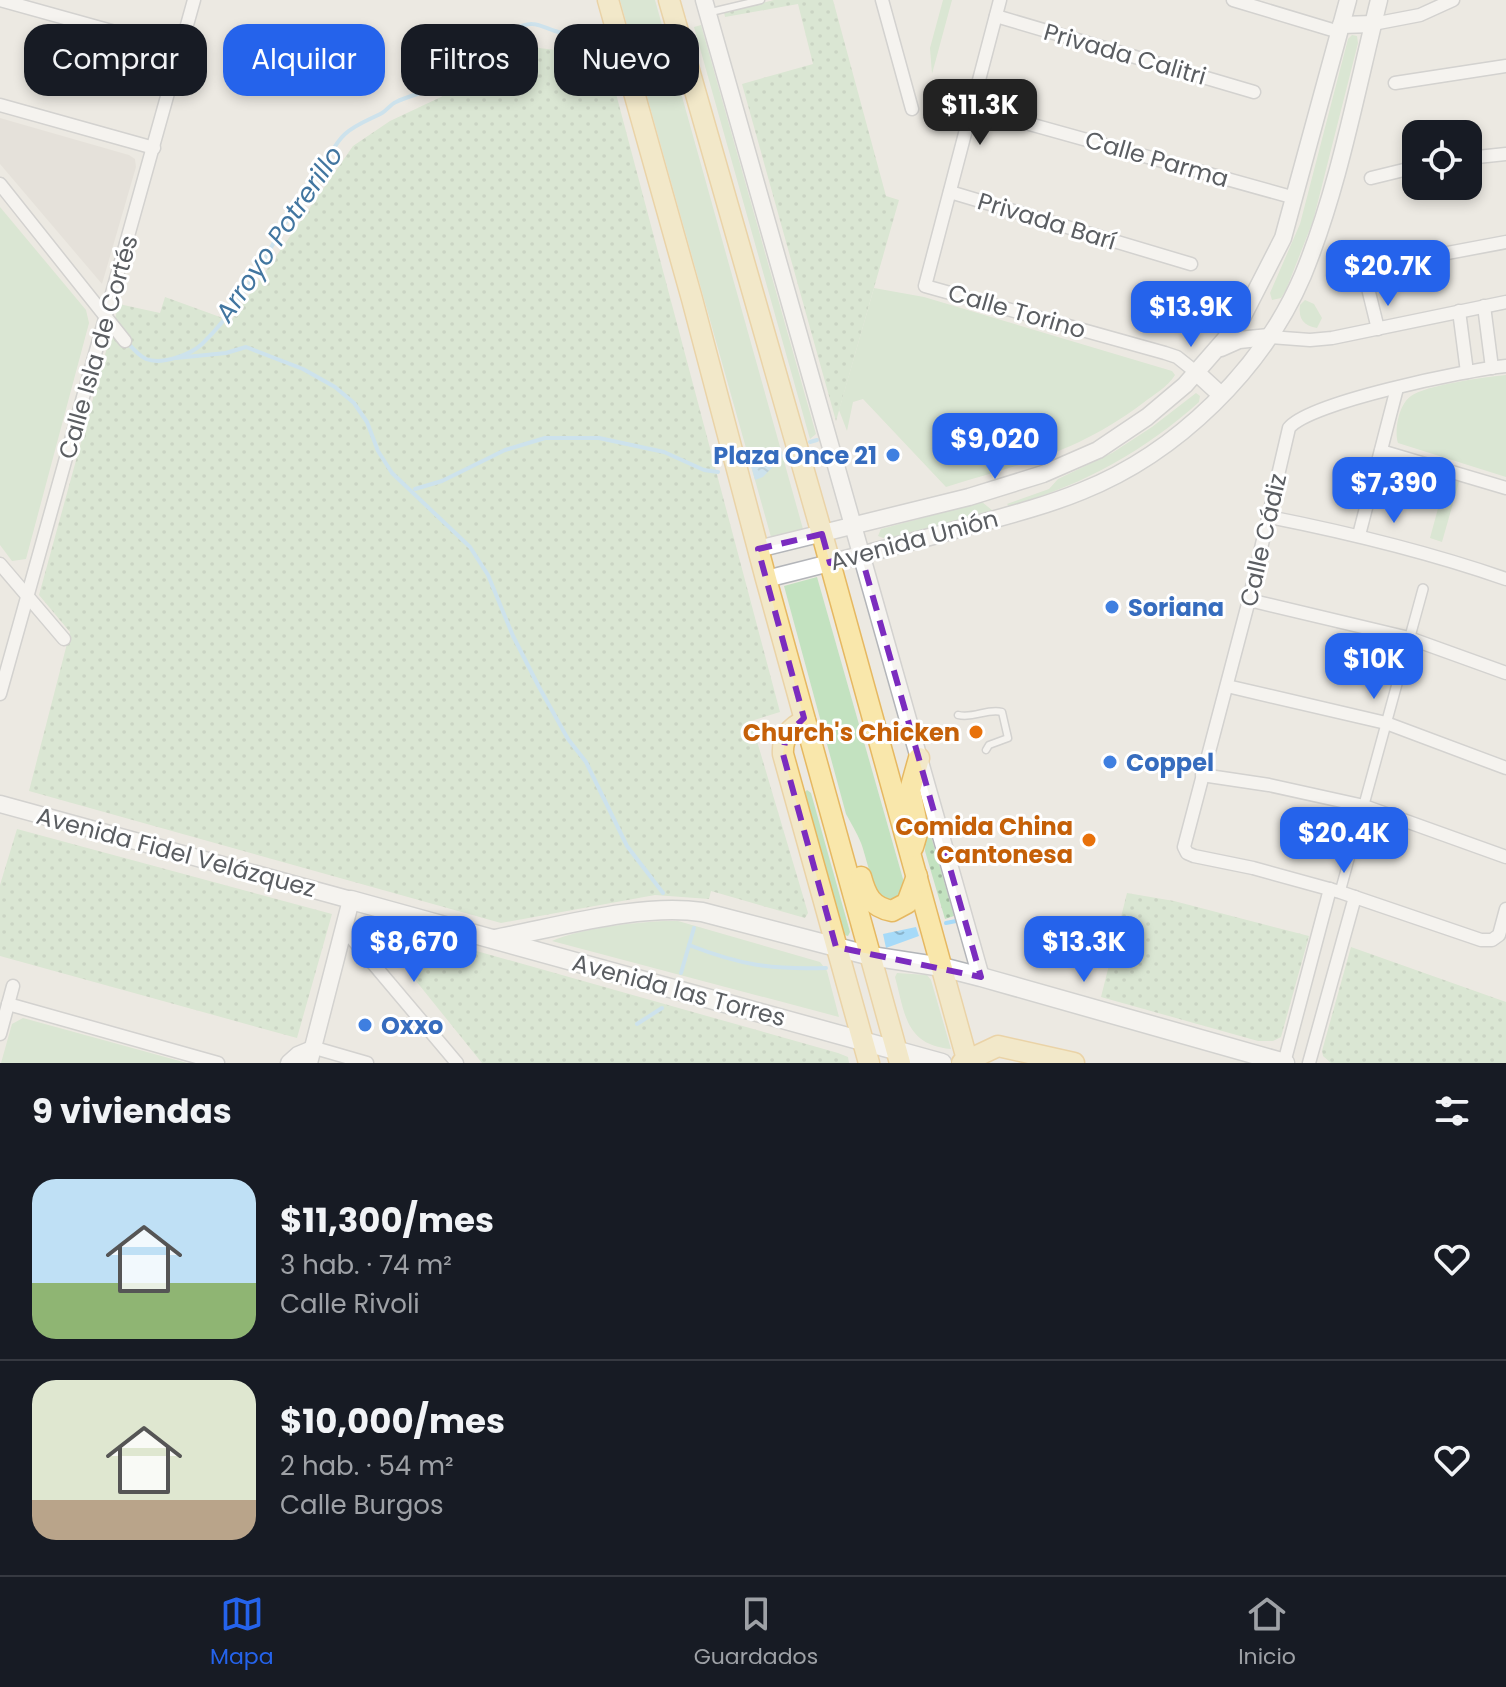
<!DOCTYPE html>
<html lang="es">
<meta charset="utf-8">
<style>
body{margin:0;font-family:Poppins,sans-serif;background:#20242c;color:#f1f3f6;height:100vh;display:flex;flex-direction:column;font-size:30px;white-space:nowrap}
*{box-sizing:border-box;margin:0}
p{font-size:26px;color:#9ea1a6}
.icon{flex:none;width:44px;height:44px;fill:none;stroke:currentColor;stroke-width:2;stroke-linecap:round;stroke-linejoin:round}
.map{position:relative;height:1063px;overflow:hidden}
.side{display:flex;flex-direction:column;background:#171b24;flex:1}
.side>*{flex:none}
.hud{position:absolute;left:24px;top:24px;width:800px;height:72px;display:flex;gap:16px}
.buttons{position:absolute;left:1402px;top:120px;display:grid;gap:16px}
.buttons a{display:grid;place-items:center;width:80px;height:80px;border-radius:16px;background:#171b24;box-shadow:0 4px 12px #0003;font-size:40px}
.price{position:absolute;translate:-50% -68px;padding:0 18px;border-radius:16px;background:#2563eb;color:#fff;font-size:26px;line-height:52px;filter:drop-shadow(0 2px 4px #0008)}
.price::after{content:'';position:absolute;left:50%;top:48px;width:24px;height:18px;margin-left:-12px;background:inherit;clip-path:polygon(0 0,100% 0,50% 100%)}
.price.on{background:#222;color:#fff}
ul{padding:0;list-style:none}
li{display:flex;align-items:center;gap:24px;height:200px;padding:0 32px}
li+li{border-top:2px solid #363941}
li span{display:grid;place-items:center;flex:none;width:224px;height:160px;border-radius:24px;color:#555}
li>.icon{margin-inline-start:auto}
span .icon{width:96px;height:96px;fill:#fffc;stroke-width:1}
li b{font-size:34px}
h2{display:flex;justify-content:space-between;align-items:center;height:96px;padding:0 32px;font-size:34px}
.tag{padding:0 28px;border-radius:24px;background:#171b24;box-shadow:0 4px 12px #0003;font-size:28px;line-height:72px}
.tag.on{background:#2563eb;color:#fff}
.tabs{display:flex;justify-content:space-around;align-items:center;height:112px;border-top:2px solid #363941;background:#171b24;font-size:22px;color:#9ea1a6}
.tabs a{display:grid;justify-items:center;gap:4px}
.tabs .on{color:#2563eb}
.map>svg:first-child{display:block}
.education{fill:#dcd8d1}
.grass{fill:url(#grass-dots)}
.green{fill:#c3e2c0}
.water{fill:url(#water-ripples)}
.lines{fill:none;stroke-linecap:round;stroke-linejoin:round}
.stream{stroke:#a6daf8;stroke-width:4}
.service-casing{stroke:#b3b5b9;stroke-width:9}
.pedestrian-casing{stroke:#b3b5b9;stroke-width:12}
.minor-casing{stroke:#b3b5b9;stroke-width:15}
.tertiary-casing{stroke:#b3b5b9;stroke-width:19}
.secondary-casing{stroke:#b2b5b9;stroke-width:21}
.primary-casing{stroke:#e6b861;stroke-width:23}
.service{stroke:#fff;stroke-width:6}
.pedestrian{stroke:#fff;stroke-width:9}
.minor{stroke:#fff;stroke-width:12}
.tertiary{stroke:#fff;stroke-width:16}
.secondary{stroke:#fff;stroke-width:18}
.primary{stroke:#f9e7ab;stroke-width:20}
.marked{fill:none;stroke:#7b2cbf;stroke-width:6;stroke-dasharray:16 10;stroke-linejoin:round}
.shop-dot{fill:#3f7fe0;stroke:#fff;stroke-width:3}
.food-dot{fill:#e8710a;stroke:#fff;stroke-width:3}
.labels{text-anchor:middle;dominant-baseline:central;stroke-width:6;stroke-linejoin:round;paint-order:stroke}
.street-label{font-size:24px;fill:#5b5e62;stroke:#fff}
.shop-label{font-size:24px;font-weight:bold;fill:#366cbe;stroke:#fff;text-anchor:start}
.food-label{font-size:24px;font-weight:bold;fill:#c56008;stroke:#fff;text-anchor:end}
.water-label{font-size:26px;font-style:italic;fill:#4276a0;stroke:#fff}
</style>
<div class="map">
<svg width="1506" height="1063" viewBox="0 0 1506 1063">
<defs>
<pattern id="grass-dots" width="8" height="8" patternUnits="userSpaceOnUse" patternTransform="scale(2)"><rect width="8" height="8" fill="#c3e2c0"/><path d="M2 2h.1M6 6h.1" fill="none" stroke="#a1ba9f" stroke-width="1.8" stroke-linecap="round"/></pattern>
<pattern id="water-ripples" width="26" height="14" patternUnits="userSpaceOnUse" patternTransform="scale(2)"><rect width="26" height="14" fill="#a6daf8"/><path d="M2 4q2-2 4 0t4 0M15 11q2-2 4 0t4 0" fill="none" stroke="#8ab4cc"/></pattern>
</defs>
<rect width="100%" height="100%" fill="#ece9e2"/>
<path class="education" d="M0,118l129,37 6,4 1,8 -34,117 -102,-120z"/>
<g class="grass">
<path d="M774,0h59l53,196 13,4 -63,221 -94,-337 71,-20 -15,-60 -73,13 -1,-5z"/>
<path d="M539,48l67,8 174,656 -29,9 57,192 -3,5 -94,-27 -2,8 -54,-4 -154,28 -472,-132 41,-159 -31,-37 80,-291 41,9 5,-16 66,24 122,-175 37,-25 51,-24 58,-42z"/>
<path d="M918,791l36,125 -9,3 -20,-68 1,-25z"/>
<path d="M17,829l315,85 -35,124 -297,-82v-71z"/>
<path d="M1127,893l47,8 135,35 -28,101 -8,4h-15l-157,-44z"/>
<path d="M367,920l471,133 10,4 1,6h-367z"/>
<path d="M1351,947l155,55v61h-175l-8,-7 -1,-5z"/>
</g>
<g class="green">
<path d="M620,0h35l148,529 -32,8z"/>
<path d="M943,0h9l-20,74 -2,-26z"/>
<path d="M701,25l115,409 -6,5 -116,-412z"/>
<path d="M1352,35l5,1 1,7 -45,178 -27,69 -5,8 -9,2 -2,-7 30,-69 48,-185z"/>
<path d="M0,207l86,103 3,13 -63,236 -14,2 -12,-16z"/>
<path d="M874,288l50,9 248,74 3,4c-7,12 -22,20 -32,28 -68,51 -120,60 -197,84l-83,-88 -10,3 -6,29 -8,-21z"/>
<path d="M1305,300l9,4 8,14 -5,10c-13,-2 -19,-9 -17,-23z"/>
<path d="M1506,375v102l-108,-34c-4,-13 1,-39 13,-47 15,-11 75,-19 95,-21z"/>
<path d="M1196,393l4,3 -1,6c-56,50 -117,84 -190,104l-2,-2 42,-15 9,-10 54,-26 40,-26z"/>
<path d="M1446,479l13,3 -17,60 -12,-4z"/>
<path d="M982,502l11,9 -107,28 -8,-3 3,-7z"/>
<path d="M817,577l88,309c-26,45 -37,-26 -44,-43 -4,-10 -10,-20 -15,-29l-62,-228z"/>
<path d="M807,790l4,3 39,139 -2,4 -4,-1 -40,-142z"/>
<path d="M678,921l142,41 7,9 12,46 -287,-76c27,-13 95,-21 126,-20z"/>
<path d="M897,973l30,2 4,5 20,69c-46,-4 -46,-36 -56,-72z"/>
<path d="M23,1018l164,45h-186l11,-39z"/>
</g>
<g class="water">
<path d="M646,26l17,1 2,8 -17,7 -15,2 -4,-15z"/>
<path d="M775,447h5l3,9 -20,21 -8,3 -7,-25z"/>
<path d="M916,927l3,9 -33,12 -3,-14z"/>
</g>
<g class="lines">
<g class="stream">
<path d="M128,343c5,6 10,12 18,16 16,6 44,-4 56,-15 50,-48 77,-121 119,-176 9,-11 13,-24 24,-34 11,-10 24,-14 37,-21 5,-3 9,-9 14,-11 16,-8 42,-12 55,-23 7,-6 6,-14 12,-20 8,-10 57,-36 69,-35 7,0 16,5 23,7 16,5 31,8 48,10"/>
<path d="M176,358l50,-5 20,-6 57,22 32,18 19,16 13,19 11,29 14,22 78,74 18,28 25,61 26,51 29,52 18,23 41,84 36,47"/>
<path d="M810,442l7,-2"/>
<path d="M415,489l27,-8 63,-31 40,-12h54l65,14 40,18 14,2"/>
<path d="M946,923l10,-2"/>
<path d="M689,945c51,20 83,25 137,23"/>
<path d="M681,973l13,-45"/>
<path d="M637,1024l25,-16"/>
</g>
<g class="service-casing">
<g id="service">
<path d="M711,12l50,-12"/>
<path d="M958,715c16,4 29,-7 44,-3l6,26 -19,7 -3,5"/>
</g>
</g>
<g class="pedestrian-casing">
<path id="pedestrian" d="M1340,892l83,-303"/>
</g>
<g class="minor-casing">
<g id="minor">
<path d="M0,0l180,50"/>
<path d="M882,0l30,109"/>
<path d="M1000,0l-75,286 240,67 12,4 20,16"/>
<path d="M1233,0l106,32"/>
<path d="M996,16l258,76"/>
<path d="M1373,24l47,-9 33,-15"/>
<path d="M1395,83l111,-17"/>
<path d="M0,105l154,43"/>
<path d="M972,108l323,90"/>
<path d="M1468,158l38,-4"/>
<path d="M1371,178l45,-11"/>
<path d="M0,184l125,157"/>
<path d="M950,192l241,72"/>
<path d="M1484,306l8,62"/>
<path d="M1459,311l8,61"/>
<path d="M1378,329l-12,-49v-7l2,-5 138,-26"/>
<path d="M1269,337l41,3 22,-2 174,-36"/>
<path d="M1506,366c-38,4 -197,36 -217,62l-40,172 -65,247 3,6 7,3 59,12 87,24 141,48h11l7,-5 7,-26"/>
<path d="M1381,451l125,37"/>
<path d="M1269,517c81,16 159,35 237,62"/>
<path d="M1359,535l38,-147"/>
<path d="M0,564l64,75"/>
<path d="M1249,600l160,38 97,35"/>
<path d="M1227,686l159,37 120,45"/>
<path d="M0,694l194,-694"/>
<path d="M1202,775l67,10 95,21 142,51"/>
<path d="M343,928l114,135"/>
<path d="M8,1004l210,59"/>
<path d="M0,1034l13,-48"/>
<path d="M315,1048l52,15"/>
<path d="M1284,1063l46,-174"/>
<path d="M1309,1063l46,-166"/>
</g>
</g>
<g class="tertiary-casing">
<g id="tertiary">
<path d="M704,0l277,977"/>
<path d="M1341,25l32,-1"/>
<path d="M1221,348l18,-8 30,-3"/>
<path d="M1197,373l24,22"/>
<path d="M758,549l211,-52 74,-23 55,-24 49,-33 38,-32 55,-63 43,-84 65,-238"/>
<path d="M766,579c57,-14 114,-29 171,-44 48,-14 99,-25 145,-44 95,-38 181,-122 221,-216 36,-88 53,-183 76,-275"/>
<path d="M0,804l351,96 -42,163"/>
<path d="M289,1063l9,-8 17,-7"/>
</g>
</g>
<g class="secondary-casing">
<g id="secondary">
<path d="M351,900l591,163"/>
<path d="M495,939c64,-12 144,-36 207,-27l169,44 71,11 39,10 304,86"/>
</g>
</g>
<g class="primary-casing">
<g id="primary">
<path d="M608,0l84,299 74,280 134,484"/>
<path d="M669,0l153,534 146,529"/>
<path d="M805,721c-15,6 -23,17 -22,33l86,309"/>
<path d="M913,847l5,-17 -8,-40 9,-32"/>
<path d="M861,877c5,18 10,30 31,34l15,-8 10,-27"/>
<path d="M962,1063l36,-17 76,17"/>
</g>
</g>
<use href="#service" class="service"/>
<use href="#pedestrian" class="pedestrian"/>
<use href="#minor" class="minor"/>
<use href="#tertiary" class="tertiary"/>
<use href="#secondary" class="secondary"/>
<use href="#primary" class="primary"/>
</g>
<path d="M0 0H1506V1063H0ZM822,534l8,29 31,-8 120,422 -145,-30 -53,-193 3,-18 18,-18 -46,-169z" fill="#ece9e2" fill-opacity=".55" fill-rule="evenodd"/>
<path class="marked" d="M822,534l8,29 31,-8 120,422 -145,-30 -53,-193 3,-18 18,-18 -46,-169z"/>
<g class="shop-dot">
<circle cx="893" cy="455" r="8"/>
<circle cx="1112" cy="607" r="8"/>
<circle cx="1110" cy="762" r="8"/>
<circle cx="365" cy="1025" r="8"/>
</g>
<g class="food-dot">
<circle cx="976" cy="732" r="8"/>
<circle cx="1089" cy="840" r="8"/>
</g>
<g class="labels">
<g class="street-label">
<text transform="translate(1125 54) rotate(16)">Privada Calitri</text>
<text transform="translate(1157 159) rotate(16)">Calle Parma</text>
<text transform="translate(1047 221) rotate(17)">Privada Barí</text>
<text transform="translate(1017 311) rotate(16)">Calle Torino</text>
<text transform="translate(98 347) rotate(-74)">Calle Isla de Cortés</text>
<text transform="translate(914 540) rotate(-15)">Avenida Unión</text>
<text transform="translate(1263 540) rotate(-77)">Calle Cádiz</text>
<text transform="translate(176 852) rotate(15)">Avenida Fidel Velázquez</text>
<text transform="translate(679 990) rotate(15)">Avenida las Torres</text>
</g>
<g class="shop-label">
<text x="877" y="455" text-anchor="end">Plaza Once 21</text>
<text x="1128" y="607">Soriana</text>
<text x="1126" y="762">Coppel</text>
<text x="381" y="1025">Oxxo</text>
</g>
<g class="food-label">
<text x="960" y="732">Church's Chicken</text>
<text x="1073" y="826">Comida China<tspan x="1073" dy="28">Cantonesa</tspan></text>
</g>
<g class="water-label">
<text transform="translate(279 234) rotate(-56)">Arroyo Potrerillo</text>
</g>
</g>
</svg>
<div class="buttons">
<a><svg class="icon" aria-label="locate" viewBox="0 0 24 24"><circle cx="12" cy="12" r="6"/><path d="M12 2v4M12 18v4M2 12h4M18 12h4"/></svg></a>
</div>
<b class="price on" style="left:980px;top:147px">$11.3K</b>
<b class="price" style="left:1388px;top:308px">$20.7K</b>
<b class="price" style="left:1191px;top:349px">$13.9K</b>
<b class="price" style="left:995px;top:481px">$9,020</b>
<b class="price" style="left:1394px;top:525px">$7,390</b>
<b class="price" style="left:1374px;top:701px">$10K</b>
<b class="price" style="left:1344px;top:875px">$20.4K</b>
<b class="price" style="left:414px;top:984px">$8,670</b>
<b class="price" style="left:1084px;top:984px">$13.3K</b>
<div class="hud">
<a class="tag">Comprar</a>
<a class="tag on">Alquilar</a>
<a class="tag">Filtros</a>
<a class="tag">Nuevo</a>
</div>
</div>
<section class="side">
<h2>9 viviendas<svg class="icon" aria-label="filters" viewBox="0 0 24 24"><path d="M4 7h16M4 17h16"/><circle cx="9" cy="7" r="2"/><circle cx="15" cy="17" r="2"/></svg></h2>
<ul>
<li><span style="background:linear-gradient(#bfe0f5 65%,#8fb573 0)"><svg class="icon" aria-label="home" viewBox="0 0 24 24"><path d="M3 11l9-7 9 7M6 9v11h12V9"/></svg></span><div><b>$11,300/mes</b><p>3 hab. · 74 m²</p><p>Calle Rivoli</p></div><svg class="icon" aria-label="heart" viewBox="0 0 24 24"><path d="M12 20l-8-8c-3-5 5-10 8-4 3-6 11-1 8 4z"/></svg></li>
<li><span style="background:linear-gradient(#dfe7d0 75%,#b9a48a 0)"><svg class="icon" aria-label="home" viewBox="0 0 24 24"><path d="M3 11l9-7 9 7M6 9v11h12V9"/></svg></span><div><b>$10,000/mes</b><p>2 hab. · 54 m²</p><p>Calle Burgos</p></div><svg class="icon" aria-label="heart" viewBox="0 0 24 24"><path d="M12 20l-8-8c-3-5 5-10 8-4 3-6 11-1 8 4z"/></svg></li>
</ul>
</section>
<nav class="tabs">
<a class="on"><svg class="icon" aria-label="map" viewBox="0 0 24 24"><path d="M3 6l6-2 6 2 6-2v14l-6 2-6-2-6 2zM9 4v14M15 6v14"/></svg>Mapa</a>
<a><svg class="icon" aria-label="saved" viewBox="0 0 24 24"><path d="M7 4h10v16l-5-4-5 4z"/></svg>Guardados</a>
<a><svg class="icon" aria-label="home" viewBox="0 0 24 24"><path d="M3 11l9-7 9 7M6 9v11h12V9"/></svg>Inicio</a>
</nav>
